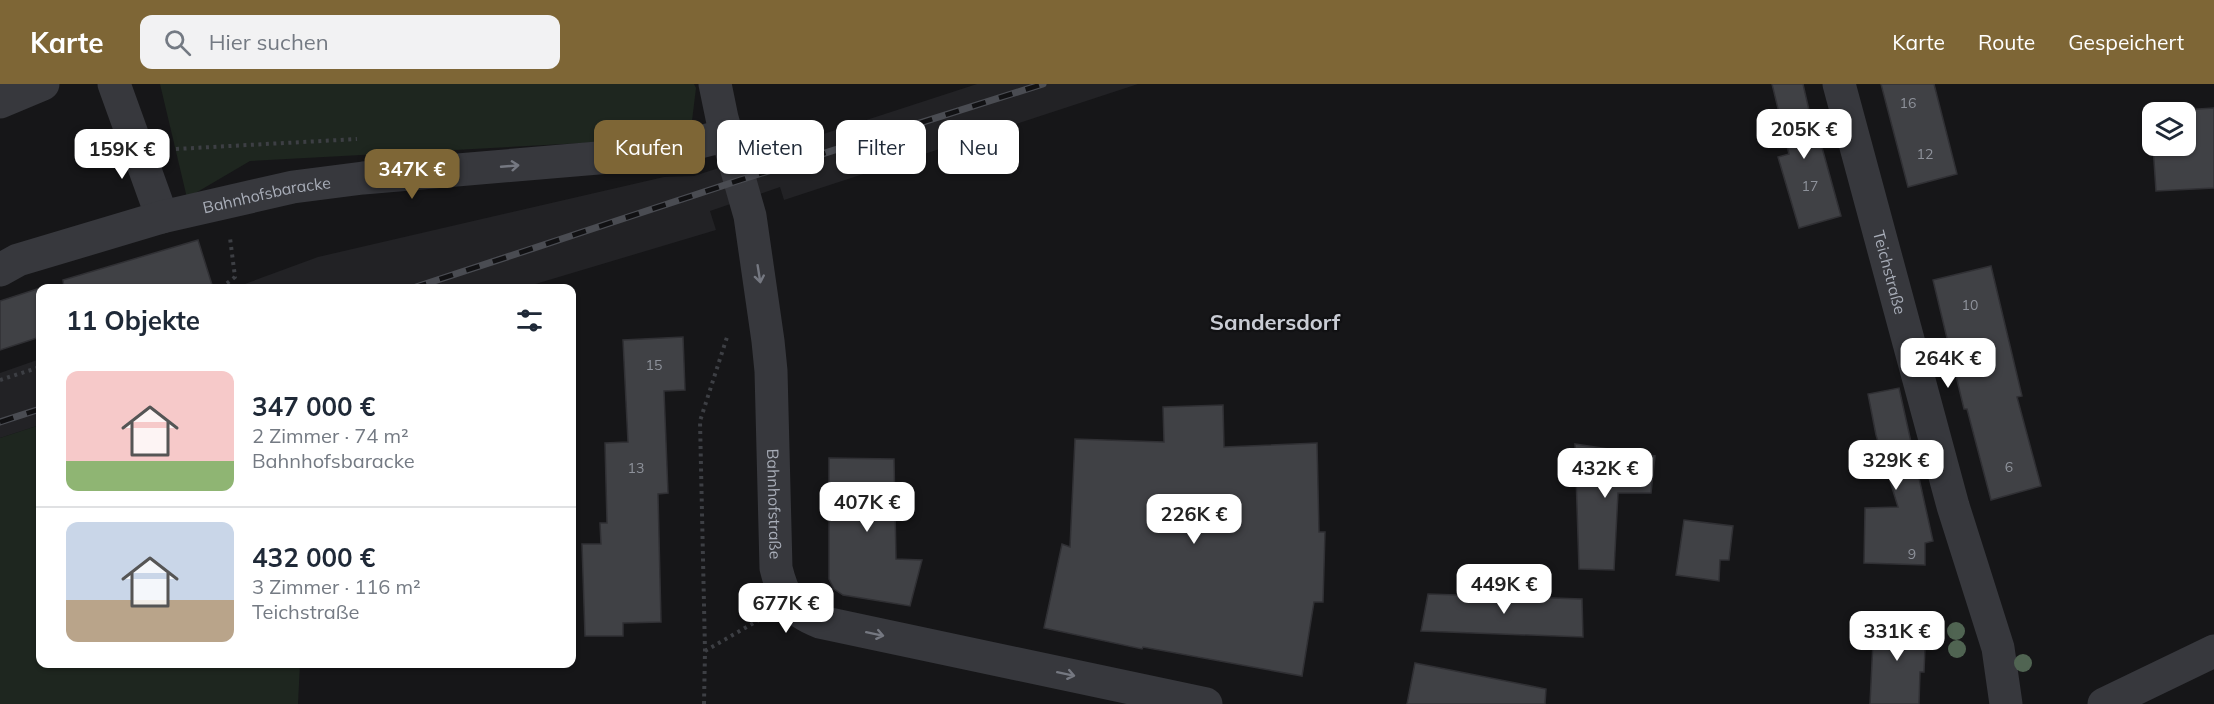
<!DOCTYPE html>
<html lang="de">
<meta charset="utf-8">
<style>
body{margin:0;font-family:Mulish,sans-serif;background:#f2f2f3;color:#1f2937;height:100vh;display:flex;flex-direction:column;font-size:22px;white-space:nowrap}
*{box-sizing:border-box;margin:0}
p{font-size:20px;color:#747a83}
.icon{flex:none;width:33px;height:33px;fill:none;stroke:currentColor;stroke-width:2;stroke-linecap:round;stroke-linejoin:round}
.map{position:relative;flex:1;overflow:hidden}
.side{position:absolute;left:36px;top:200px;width:540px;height:384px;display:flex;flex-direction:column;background:#fff;border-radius:12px;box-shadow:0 2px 4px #0004}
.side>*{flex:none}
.guide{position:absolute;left:594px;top:36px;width:570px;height:54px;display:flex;gap:12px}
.buttons{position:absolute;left:2142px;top:18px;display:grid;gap:12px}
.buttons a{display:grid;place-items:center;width:54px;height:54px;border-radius:12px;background:#fff;box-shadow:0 2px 4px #0004;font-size:30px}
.price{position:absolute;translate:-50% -51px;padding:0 14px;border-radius:12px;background:#fff;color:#222;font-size:20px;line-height:39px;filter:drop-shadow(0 2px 3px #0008)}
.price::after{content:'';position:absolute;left:50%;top:36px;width:18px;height:14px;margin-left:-9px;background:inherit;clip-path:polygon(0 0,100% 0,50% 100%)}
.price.active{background:#7e6636;color:#fff}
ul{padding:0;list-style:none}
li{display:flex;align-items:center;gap:18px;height:150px;padding:0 30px}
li+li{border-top:2px solid #e0e1e3}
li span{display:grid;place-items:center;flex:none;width:168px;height:120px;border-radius:12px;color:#555}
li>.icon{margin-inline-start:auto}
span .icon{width:72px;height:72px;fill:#fffc;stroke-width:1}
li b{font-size:26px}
h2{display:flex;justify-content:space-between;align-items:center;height:72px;padding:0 30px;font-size:26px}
.chip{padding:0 21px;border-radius:12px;background:#fff;box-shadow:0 2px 4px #0004;font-size:21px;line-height:54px}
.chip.active{background:#7e6636;color:#fff}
header{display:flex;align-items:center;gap:36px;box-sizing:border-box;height:84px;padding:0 30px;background:#7e6636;color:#fff}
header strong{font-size:28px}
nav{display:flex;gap:33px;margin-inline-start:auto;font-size:21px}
.search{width:420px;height:54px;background:#f2f2f3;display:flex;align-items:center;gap:15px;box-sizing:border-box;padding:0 21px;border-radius:12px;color:#747a83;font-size:22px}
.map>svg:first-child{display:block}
.built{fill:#222225}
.green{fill:#1e261f}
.building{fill:#404145;stroke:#303034;stroke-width:1.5}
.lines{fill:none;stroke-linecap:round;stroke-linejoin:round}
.path{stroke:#3d3f44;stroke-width:4;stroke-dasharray:3 4.5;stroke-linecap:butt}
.minor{stroke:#37383d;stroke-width:33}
.tertiary{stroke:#37383d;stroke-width:33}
.rail-casing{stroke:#4a4c52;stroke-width:7}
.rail{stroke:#111113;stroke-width:4.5;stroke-dasharray:14;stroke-linecap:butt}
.tree{fill:#506452}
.oneway{stroke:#757881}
.labels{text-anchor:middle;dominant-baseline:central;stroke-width:4.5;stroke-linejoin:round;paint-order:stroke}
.number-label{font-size:14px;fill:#8e929b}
.street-label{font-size:16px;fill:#a8adb8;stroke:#111113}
.district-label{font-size:22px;font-weight:bold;fill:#c9ccd4;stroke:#111113}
</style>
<header>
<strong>Karte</strong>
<div class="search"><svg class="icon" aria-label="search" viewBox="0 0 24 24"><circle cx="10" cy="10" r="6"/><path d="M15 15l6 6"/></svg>Hier suchen</div>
<nav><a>Karte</a><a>Route</a><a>Gespeichert</a></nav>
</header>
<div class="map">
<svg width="2214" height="620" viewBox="0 0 2214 620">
<rect width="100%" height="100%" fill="#161618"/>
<g class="built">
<path d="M977,0h161l-354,116 -4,-13 -70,24 6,19 -194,58h-288l84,-31 346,-80 30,-1z"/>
<path d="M40,275v66l-40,13v-65z"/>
</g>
<g class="green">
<path d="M160,0h534l2,4 -5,41 -33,10 -408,22 -63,37z"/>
<path d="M40,341v238h260l-2,41h-298v-266z"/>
</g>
<g class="building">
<path d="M1772,0h31l14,61 4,-1 20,72 -42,12 -21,-71 11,-3z"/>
<path d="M1881,0h53l23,90 -49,13z"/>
<path d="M2214,24v80l-58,3 -3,-45h33v-34h-34v21l-1,-21z"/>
<path d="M198,156l15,48h-149l-1,-8z"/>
<path d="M1991,182l31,130 -5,1 24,89 -50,14 -24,-91h-3l-31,-129z"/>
<path d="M40,204v49l-40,13v-49z"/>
<path d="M683,253l2,53 -21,1 4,102 -10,1 3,128 -38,1v13h-38l-3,-92h19l-1,-21h7l-2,-80 23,-1 -5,-102z"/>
<path d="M1899,304l34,153 -8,2v22l-61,-2 1,-55 33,-1 -22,-72 -8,-41z"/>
<path d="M1223,321l1,42 93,-4 2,89h6l-2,70h-9l-12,74 -159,-29 -1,2 -98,-21 18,-84 8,3 5,-108 89,3 -1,-35z"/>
<path d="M1575,360l80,12 -4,37h-33l-4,77 -35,-1z"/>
<path d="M829,374l65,1 2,100 26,1 -12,46 -67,-11 -9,-6 -5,-10z"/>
<path d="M1684,436l49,6 -4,34h-9l-1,21 -43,-6z"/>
<path d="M1428,510l154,5 1,38 -162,-6z"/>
<path d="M1874,537l52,2 -2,49h-4l-1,32h-49z"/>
<path d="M1415,579l131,26 -1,15h-138z"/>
</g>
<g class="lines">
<g class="path">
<path d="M176,65l181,-10"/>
<path d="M221,204l14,-11 -5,-39"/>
<path d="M0,296l40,-13"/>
<path d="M705,567l54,-31"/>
<path d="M704,620l1,-53 -5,-230 28,-87"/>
</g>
<g class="minor">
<path d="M114,0l48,133"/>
<path id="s1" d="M715,0l7,34 28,98 18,125 3,30 5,197c7,29 15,43 44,54l386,82"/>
<path id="s2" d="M1839,0l114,422 45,142 8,56"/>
<path id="s3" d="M0,186l18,-10 144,-43 131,-30 70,-9 294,-25 70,-18"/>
<path d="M2104,620l110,-53"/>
</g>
<path class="tertiary" d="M0,18l43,-18"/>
<g class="rail-casing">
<g id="rail">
<path d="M413,204l327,-108 303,-96"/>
<path d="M0,338l40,-13"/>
</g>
</g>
<use href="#rail" class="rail"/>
</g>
<g class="tree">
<circle cx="1956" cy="547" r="9"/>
<circle cx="1957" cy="565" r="9"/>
<circle cx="2023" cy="579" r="9"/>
</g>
<defs><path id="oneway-shaft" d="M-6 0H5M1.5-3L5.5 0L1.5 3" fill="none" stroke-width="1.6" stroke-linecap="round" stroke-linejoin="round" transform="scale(1.5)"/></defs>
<g class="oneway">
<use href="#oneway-shaft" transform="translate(510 82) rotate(-5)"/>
<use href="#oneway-shaft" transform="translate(759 190) rotate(81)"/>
<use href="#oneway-shaft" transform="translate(875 550) rotate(12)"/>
<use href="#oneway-shaft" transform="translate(1066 590) rotate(12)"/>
</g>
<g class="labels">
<g class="number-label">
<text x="1908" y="19">16</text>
<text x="1925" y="70">12</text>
<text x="1810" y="102">17</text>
<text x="1970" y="221">10</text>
<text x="654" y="281">15</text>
<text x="2009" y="383">6</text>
<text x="636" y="384">13</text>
<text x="1912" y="470">9</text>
</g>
<g class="street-label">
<text stroke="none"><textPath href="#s3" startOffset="278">Bahnhofsbaracke</textPath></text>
<text stroke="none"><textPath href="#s2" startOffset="195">Teichstraße</textPath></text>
<text stroke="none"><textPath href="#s1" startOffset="426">Bahnhofstraße</textPath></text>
</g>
<g class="district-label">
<text x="1275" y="238">Sandersdorf</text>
</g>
</g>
</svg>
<div class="buttons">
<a><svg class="icon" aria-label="layers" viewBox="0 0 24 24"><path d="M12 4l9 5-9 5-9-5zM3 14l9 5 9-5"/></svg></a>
</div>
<b class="price" style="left:1804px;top:76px">205K €</b>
<b class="price" style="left:122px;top:96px">159K €</b>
<b class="price active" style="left:412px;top:116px">347K €</b>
<b class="price" style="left:1948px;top:305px">264K €</b>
<b class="price" style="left:1896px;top:407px">329K €</b>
<b class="price" style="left:1605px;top:415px">432K €</b>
<b class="price" style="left:867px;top:449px">407K €</b>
<b class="price" style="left:1194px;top:461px">226K €</b>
<b class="price" style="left:1504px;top:531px">449K €</b>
<b class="price" style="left:786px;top:550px">677K €</b>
<b class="price" style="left:1897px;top:578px">331K €</b>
<div class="guide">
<a class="chip active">Kaufen</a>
<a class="chip">Mieten</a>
<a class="chip">Filter</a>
<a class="chip">Neu</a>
</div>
<section class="side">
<h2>11 Objekte<svg class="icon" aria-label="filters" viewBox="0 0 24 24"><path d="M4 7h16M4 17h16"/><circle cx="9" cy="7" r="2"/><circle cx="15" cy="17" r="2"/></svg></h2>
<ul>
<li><span style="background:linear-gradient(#f6c9c9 75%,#8fb573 0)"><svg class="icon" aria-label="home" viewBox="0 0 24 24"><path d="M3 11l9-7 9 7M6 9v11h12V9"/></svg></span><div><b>347 000 €</b><p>2 Zimmer · 74 m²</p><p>Bahnhofsbaracke</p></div></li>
<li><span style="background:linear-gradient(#c9d6e8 65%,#b9a48a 0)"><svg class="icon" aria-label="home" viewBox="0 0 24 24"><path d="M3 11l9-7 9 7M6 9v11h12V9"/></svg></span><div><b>432 000 €</b><p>3 Zimmer · 116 m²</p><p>Teichstraße</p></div></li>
</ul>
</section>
</div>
